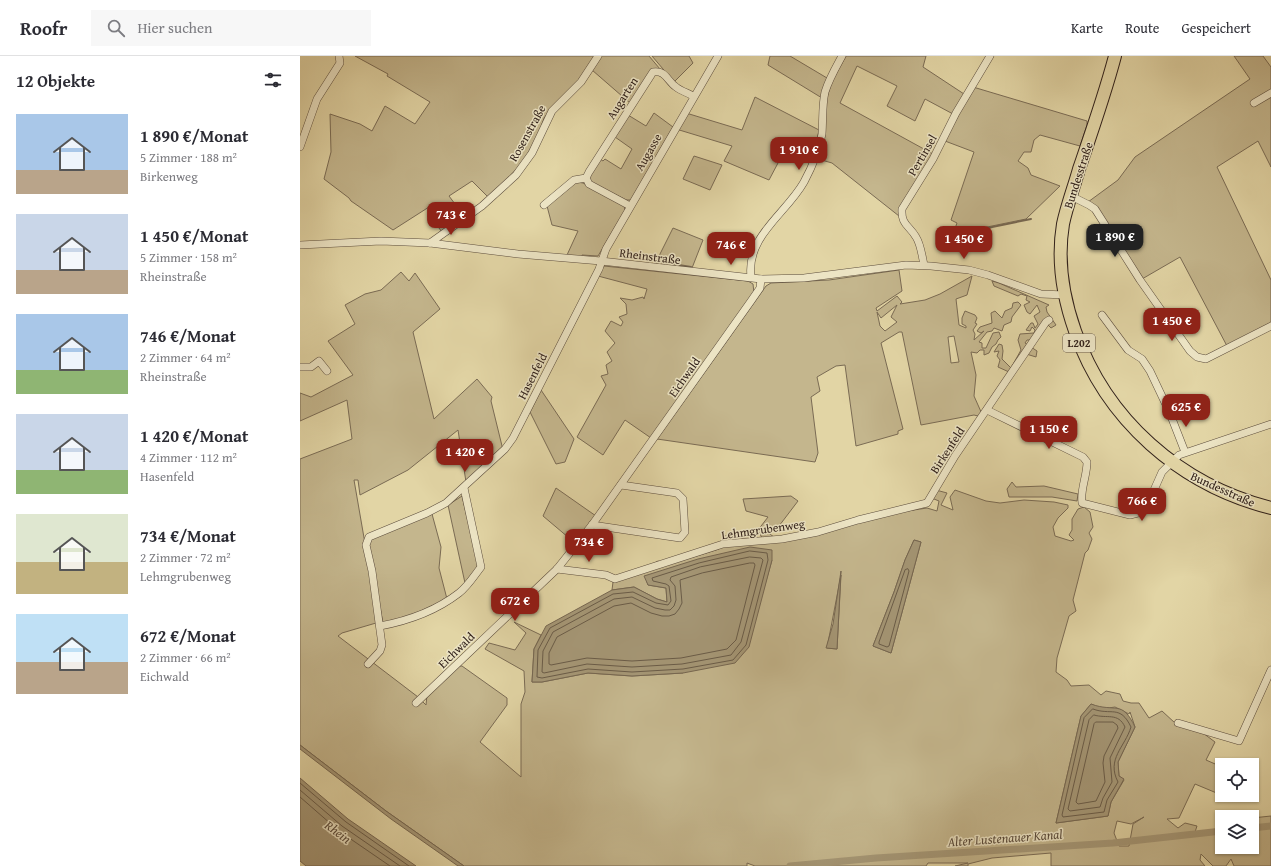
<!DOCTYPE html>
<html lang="de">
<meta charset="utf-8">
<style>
body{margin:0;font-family:"Gentium Book Plus",serif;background:#f7f7f7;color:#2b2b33;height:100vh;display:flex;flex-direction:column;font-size:15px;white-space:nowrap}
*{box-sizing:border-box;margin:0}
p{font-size:13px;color:#7c7c81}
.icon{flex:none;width:22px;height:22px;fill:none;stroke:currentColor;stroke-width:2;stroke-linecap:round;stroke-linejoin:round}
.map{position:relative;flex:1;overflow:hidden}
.side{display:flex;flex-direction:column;background:#fff;width:300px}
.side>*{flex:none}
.controls{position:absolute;left:915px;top:702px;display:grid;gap:8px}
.controls a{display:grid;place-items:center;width:44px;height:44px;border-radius:0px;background:#fff;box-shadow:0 1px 3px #0004;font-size:20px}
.price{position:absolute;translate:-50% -34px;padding:0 9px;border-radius:8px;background:#8f2418;color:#fff;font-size:13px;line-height:26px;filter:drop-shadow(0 1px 2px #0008)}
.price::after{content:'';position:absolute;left:50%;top:24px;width:12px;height:9px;margin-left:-6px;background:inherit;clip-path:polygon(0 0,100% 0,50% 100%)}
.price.selected{background:#222;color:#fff}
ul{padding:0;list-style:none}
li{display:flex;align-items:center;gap:12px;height:100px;padding:0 16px}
li span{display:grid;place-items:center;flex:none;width:112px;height:80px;border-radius:0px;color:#555}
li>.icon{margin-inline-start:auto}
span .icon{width:48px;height:48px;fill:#fffc;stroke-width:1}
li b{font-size:17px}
h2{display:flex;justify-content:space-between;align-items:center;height:48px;padding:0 16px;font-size:17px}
header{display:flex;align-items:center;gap:24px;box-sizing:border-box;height:56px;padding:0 20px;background:#fff;border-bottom:1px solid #e1e1e2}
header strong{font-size:19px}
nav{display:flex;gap:22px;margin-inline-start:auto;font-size:14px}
.search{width:280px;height:36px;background:#f7f7f7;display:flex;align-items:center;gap:10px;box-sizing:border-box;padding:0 14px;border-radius:0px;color:#7c7c81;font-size:15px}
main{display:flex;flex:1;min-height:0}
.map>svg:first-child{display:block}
.green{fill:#c4b68d;stroke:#7a6b54;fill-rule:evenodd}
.water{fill:#a59776;stroke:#766751}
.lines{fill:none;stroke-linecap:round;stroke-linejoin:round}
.shore{stroke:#6a5c48;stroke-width:1}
.stream{stroke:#766751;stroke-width:2}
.canal{stroke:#a59776;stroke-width:7}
.street-casing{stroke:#5c4d3d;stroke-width:8}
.primary-casing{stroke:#30201a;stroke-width:14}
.street{stroke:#ece4c4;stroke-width:7}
.primary{stroke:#e2d5a5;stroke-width:12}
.labels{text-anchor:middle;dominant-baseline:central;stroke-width:3;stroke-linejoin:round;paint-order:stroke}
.shield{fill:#ece4c4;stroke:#685b4d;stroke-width:1}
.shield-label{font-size:11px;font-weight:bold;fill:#30201a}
.street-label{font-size:12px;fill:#30201a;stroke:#ece4c4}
.water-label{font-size:13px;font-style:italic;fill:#594a3a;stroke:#ece4c4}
</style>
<header>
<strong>Roofr</strong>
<div class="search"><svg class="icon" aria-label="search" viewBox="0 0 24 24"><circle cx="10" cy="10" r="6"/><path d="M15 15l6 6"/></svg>Hier suchen</div>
<nav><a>Karte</a><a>Route</a><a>Gespeichert</a></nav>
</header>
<main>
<section class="side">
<h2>12 Objekte<svg class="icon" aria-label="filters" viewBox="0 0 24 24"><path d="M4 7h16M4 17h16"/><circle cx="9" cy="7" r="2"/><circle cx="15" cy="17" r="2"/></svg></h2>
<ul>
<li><span style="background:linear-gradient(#a9c7e8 70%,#b9a48a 0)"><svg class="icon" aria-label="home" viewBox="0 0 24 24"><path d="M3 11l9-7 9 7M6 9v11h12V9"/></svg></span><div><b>1 890 €/Monat</b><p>5 Zimmer · 188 m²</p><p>Birkenweg</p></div></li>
<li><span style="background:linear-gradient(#c9d6e8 70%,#b9a48a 0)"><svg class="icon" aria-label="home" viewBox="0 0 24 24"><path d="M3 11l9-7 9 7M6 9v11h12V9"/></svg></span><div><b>1 450 €/Monat</b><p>5 Zimmer · 158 m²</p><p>Rheinstraße</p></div></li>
<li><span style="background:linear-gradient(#a9c7e8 70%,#8fb573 0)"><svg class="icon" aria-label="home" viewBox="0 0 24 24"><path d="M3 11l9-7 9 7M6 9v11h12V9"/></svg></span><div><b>746 €/Monat</b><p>2 Zimmer · 64 m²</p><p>Rheinstraße</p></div></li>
<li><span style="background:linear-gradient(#c9d6e8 70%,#8fb573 0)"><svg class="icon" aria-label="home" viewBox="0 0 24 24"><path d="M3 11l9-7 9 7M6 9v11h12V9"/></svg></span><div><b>1 420 €/Monat</b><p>4 Zimmer · 112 m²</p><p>Hasenfeld</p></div></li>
<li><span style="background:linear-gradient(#dfe7d0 60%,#c2b280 0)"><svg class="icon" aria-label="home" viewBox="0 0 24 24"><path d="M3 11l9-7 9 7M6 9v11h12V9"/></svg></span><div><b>734 €/Monat</b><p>2 Zimmer · 72 m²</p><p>Lehmgrubenweg</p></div></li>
<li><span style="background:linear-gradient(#bfe0f5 60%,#b9a48a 0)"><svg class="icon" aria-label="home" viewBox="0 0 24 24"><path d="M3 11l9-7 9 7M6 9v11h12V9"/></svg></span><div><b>672 €/Monat</b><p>2 Zimmer · 66 m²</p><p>Eichwald</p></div></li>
</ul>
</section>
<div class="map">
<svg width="971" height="810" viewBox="0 0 971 810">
<rect width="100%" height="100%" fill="#e2d5a5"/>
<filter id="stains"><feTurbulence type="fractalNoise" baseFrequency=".005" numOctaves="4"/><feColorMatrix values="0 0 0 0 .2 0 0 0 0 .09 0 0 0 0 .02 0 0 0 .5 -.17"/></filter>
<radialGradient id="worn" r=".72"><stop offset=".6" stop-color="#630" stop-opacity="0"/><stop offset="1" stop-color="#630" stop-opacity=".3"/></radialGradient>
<g class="green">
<path d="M55,0h240l-17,26 -25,24 -9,12 -5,15 -16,29 -34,36 -17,-17 -23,15 15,20 -22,16 -10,-13 -4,-2 1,-10 -36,23 -42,-29 -2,-3 -25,-19 7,-27 -1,-38 30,10 12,7 13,-25 30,18 15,-22 -43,-26 1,-2z"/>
<path d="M300,0h49l11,13 -9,2 -3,3 -18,29 -38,-33z"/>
<path d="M352,0h37l4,7 -19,19z"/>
<path d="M470,0h20l37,22 -5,20 -54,-33z"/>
<path d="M546,0h80l-3,11 41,27 -11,20 -28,-15 -10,22 -28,-15 10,-20 -40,-20 -17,37 93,51 -34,62 -67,-53 -14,-4 9,-62 5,-16z"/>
<path d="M934,0h29l8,11v100l-13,-26 -41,26 54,113v44l-44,22 -47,-89 -38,22 -54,-77 30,-22 17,-23 115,-78z"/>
<path d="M673,31l114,34v4l-7,21 -40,-11 -6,5 -3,12h-7l-6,9 10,7 3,7 29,11 -34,33 -73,15 4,-11 -6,-3 23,-68 -29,-11z"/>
<path d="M455,41l64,33 -6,27 -6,-1 -20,-10 -18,34 -45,-19 8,-15 -56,-17 10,-16 56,17z"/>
<path d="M354,57l19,14 -41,71 -2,2h-4l-35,-18 -2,-5 11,-18 3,2 2,-2 16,10 11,-20 -17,-12 13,-22 18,11z"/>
<path d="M394,100l28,9 -12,25 -27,-11z"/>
<path d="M277,126l6,1 41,23 1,4 -27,46 -16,-1v2l-15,-2 11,-24 -26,-6 -5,-19c5,-4 10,-8 15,-12 6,-4 9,-10 15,-12z"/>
<path d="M373,172l30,12 -11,28 -35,-4 -1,-2z"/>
<path d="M304,210l144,15 5,3 1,9 -103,145 -26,-18 -22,35 -26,-18 29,-52 -5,-9 7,-2 -2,-9 6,-4 -5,-9 8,-9 -10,-12 6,-10 10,5 2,-4 -4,-5 8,-3 -1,-10 -6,-6 12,2 11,-3 1,2 3,-10 -49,-13z"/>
<path d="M599,214l3,21 -26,17 1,3 20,-15 5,6 -2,2 25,-4 15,-6 32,-18 -5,19 -11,4 3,26 7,3v-2l-4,-2v-6l3,-7 10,4 2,3 -2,5 2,1 -4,6 2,4 -1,6 10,-9 -3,2 -4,-2 3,-4 12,-4 -1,-10 4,-2 7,7 3,-7 7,-3 1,-5 5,-1 3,3 -9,12 -1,5 -7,3 -2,6 -8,-3 -2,3 -5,1 -8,10 3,1v5h4l7,-15 6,-1 2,5 -3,3 -2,4 -4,3 -3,6 -5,2v-5h-4l-3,3 -6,-1 5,23 -2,21 8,18 -4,2 -4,-1 -53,10 -19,-93h-3l-18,11 22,86 -5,2v3l-42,12 -11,-81 -9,1 -19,11 3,14 -9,6 7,56 -3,9 -158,-23 109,-153 5,-3 58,-3zM597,249l-6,12 6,5 -12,9 -5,-5 -3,-14 4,6zM654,280l5,26 -8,1 -3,-26z"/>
<path d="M101,216l8,9 6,-8 25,36 -27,23 21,87 43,-40 15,18 -1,4 12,49 -37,32 -8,-52 -50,40 -48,25 -2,-15h-4l17,98 5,45 -34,10 -4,3 80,61 8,8 1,-10 31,-29h4l45,32v7l-27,37 41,35v-73l4,-12 -1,-21 -39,-22 4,-6 26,7 11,-17 -12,-11 27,13 -7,14 -2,33h10l46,-9 44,3 51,-3 79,-78 10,-35 -127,16 3,9 18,3 1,14 -10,-3 -23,-12 -22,3 1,-8 26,-10 19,-11 9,4 52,-16 6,-13 22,-6 9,14 7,-4 -5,-10 10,-13 -22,-6 -3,-12 48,-3 7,5 -19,25 -12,6 7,5 2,4 118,-28 33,-5 10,3 2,-10 -10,-4 7,-7 11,3 -6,12 12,5 -3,-13 5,-7 31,11 14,2 24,-3 30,2 14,3v3l-10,10 -5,9 2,9 16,5 3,-1 -5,-5 3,-5v-11l6,-10 6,-2 6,5 3,15 -4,6 3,6 -4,11 -3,3 -12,47 3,11 -7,5 -12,42 -1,14 11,8 4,6 18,-1 12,10 5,-4 14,3 3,7 8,2h8l10,15 13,-7 13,12 24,7 16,12 -9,18 16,7v16l-3,11 -24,-10 -16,34 -12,1 11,9 7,-5 12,3 -3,9 28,-2v14h30v-29l19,-2v50h-37l-3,-7 -5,7h-13l-12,-12 -1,6 5,6h-154v-13l-59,5 -24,6v2h-13l13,-3h-40l-2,3h-171l-8,-3v3h-283l-78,-55 -86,-66v-286l52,-20 -5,-39 -47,21v-28l11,4 42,-22 -25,-34 27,-17 -10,-19 20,-11 16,-4zM614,484l7,2 -30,111 -18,-7 21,-54 11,-32zM541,519l-4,74 -10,-1zM791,648l11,5 13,-2 14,7 1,-2 5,15 -17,35 1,14 5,4 -13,22 -3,14 -52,7 25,-107zM844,761l-11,7 -4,22h-10l-5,-13 3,-12 14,3z"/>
<path d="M692,225l7,2 50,22 -3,2 1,5 9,13 -5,3 -7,-7 -11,19h-6l-2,3 12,8 -1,6 -13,-4 -14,19 -11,-5 2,-7 -3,-4 2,-5 -5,1 5,-8 3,1 1,6 -1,8 9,9 10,-18 -3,-10 2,-6 14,-1 1,-3 -3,-3 -2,4 -4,-1 5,-7h2l2,5 3,-4 -4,-8 6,-4 -3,-7 -7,9 -3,-2 -3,-7 6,-3 -4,-2 1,-4 -6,-2 -3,2 -24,-10z"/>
<path d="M241,334l33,49 -9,23 -9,2 -26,-52z"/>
<path d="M712,426l4,5 28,-1 34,8 -1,7 -25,-4h-43l-2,-8z"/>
<path d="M256,432l40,28 -21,27 -32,-27z"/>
<path d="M162,440l16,67 -2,7 -11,13 -17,-78z"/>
<path d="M132,458l9,33 -2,21 8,31 -39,18 -25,6 -15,-78 5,-7z"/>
</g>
<g class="water">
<path d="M614,484l7,2 -30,111 -18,-7 21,-54 11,-32z"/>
<path d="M450,491l22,3v10l-23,87 -14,16 -52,10 -51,3 -44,-3 -46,9h-10l2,-33 12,-23 66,-36 22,-3 23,12 10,3 -1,-14 -18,-3 -4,-9 54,-17z"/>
<path d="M541,515l-4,78 -11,-1 7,-24z"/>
<path d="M791,648c24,9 31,-5 44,23l-17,35 1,14 5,3 -13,23 -3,14 -52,7 25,-107z"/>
<path d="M0,689l86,66 78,55h-6l-67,-47 -91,-70z"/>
<path d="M0,722l48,41 68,47h-110l-6,-5z"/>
</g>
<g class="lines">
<g class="shore">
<path d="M450,495l17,2 1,7 -22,85 -13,15 -50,9 -51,3 -44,-3 -46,9 -5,-1 1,-27 12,-22 63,-34 20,-2 23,11 12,2 3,-4 -2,-15 -3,-2 -13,-3 -1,-3 47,-15z"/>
<path d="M450,501l11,1 2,2 -22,82 -10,13 -49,9 -50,3 -45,-3 -43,9 -2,-1 1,-21 10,-19 61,-33 18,-2 23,11 10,2h5l4,-4 2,-6 -1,-14 -5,-6 1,-3 29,-10z"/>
<path d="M450,507h4l1,2 -19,75 -9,9 -46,9 -49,3 -45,-3 -36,7 -2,-1v-11l8,-16 57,-31 17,-3 20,10 11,3h7l6,-2 4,-5 3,-6 -2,-23 22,-7z"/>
<path d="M608,513l1,2 -20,75 -2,1 -8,-3v-2l26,-72z"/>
<path d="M793,653c18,7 27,-5 38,18 -6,20 -25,32 -13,55l-11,18 -3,12 -41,5 -1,-2 22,-97z"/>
<path d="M794,659c13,4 24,-3 31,12l-15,31 2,24 -9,16 -3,9 -30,4 -2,-2 21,-89z"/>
<path d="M796,666h17l4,3 1,3 -14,28 -1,7 2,19 -9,19 -18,3 -2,-2 18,-78z"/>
<path d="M0,727l46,39 63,44"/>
<path d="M0,734l42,36 58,40"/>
<path d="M0,741l39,34 51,35"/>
</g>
<g class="stream">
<path d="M653,179l78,-16"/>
<path d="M360,206l31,5"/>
</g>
<g class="canal">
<path d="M952,772l19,-2"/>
<path d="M490,810l86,-8 237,-15 109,-12"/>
</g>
<g class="street-casing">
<g id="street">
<path d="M954,47l17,-10"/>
<path d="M0,91l17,-48 23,-36 -1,-7"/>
<path d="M771,140l18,9 6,4 45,71 50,71 7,6 9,2 65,-33"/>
<path d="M244,149l30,-25 12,-2"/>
<path d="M330,150l-41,-22 -3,-6 3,-6 64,-100c13,-2 14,9 23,15 5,4 12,6 17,9"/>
<path d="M130,187l52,-37 34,-31 16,-22 20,-42 29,-29 17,-26"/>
<path d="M0,189l81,-4 49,2 88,11 83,7 160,18 43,-1 102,-13 25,1 38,4 19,5 53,19 24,1"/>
<path d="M624,209c-2,-9 -3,-20 -8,-28 -7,-12 -15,-12 -14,-28l31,-50 23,-46 34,-57"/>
<path d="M451,221c-5,-41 35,-63 53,-95 8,-15 15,-31 18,-48 1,-14 0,-29 3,-42 4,-13 11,-25 17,-36"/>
<path d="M802,259l26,35 14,9 8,12 19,40 16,41"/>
<path d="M0,311h11l8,-6 8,10"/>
<path d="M687,354l96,47 4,5c0,14 -7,28 -5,41l48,12 12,-3 4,-4 16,-36 17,-17 92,-31"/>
<path d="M292,469l88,13 5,-6 -2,-33 -6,-6 -56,-8"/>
<path d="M257,513l49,6 9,4 108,-35 59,-5 36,-7 40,-12 69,-17 28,-47 91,-134 3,-2"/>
<path d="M80,570c27,-5 57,-16 79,-33 9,-7 15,-17 22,-26l-17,-79"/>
<path d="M68,608l12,-13 2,-6 -10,-74 -6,-26 3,-8 58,-24 19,-10 59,-54 8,-11 86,-169 7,-20 112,-193"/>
<path d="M116,647l141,-134 35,-44 159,-224 9,-13 1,-9"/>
<path d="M878,667l61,18 32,-71"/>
</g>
</g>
<g class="primary-casing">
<path id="primary" d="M815,0c-10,38 -23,75 -36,113 -5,18 -12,36 -16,55 -6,36 0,73 12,107 31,89 105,154 196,177"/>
</g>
<use href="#street" class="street"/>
<use href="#primary" class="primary"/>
</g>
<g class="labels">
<rect class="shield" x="763" y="278" width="32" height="18" rx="3"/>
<g class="shield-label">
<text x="779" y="287">L202</text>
</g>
<g class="street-label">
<text transform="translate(322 42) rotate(-58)">Augarten</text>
<text transform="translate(227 77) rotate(-61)">Rosenstraße</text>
<text transform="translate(348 96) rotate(-60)">Augasse</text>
<text transform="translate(622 99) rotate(-60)">Pertinsel</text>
<text transform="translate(778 119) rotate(-72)">Bundesstraße</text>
<text transform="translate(350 200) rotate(7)">Rheinstraße</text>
<text transform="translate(232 320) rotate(-63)">Hasenfeld</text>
<text transform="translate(384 321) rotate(-55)">Eichwald</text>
<text transform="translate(647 394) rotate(-57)">Birkenfeld</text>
<text transform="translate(923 433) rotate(24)">Bundesstraße</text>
<text transform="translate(463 473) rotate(-8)">Lehmgrubenweg</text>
<text transform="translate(156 594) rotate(-44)">Eichwald</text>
</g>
<g class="water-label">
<text transform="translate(38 776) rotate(37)">Rhein</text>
<text transform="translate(705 782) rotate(-4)">Alter Lustenauer Kanal</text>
</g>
</g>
<rect width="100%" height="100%" filter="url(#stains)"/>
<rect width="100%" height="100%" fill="url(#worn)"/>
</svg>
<div class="controls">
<a><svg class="icon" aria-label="locate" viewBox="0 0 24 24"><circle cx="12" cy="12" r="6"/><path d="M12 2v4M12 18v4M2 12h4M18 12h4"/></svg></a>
<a><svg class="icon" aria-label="layers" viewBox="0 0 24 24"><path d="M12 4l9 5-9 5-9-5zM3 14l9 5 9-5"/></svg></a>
</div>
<b class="price" style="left:499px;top:115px">1 910 €</b>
<b class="price" style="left:151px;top:180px">743 €</b>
<b class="price selected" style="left:815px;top:202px">1 890 €</b>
<b class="price" style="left:664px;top:204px">1 450 €</b>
<b class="price" style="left:431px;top:210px">746 €</b>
<b class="price" style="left:872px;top:286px">1 450 €</b>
<b class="price" style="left:886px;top:372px">625 €</b>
<b class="price" style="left:749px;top:394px">1 150 €</b>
<b class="price" style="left:165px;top:417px">1 420 €</b>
<b class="price" style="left:842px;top:466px">766 €</b>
<b class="price" style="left:289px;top:507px">734 €</b>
<b class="price" style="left:215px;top:566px">672 €</b>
</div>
</main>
